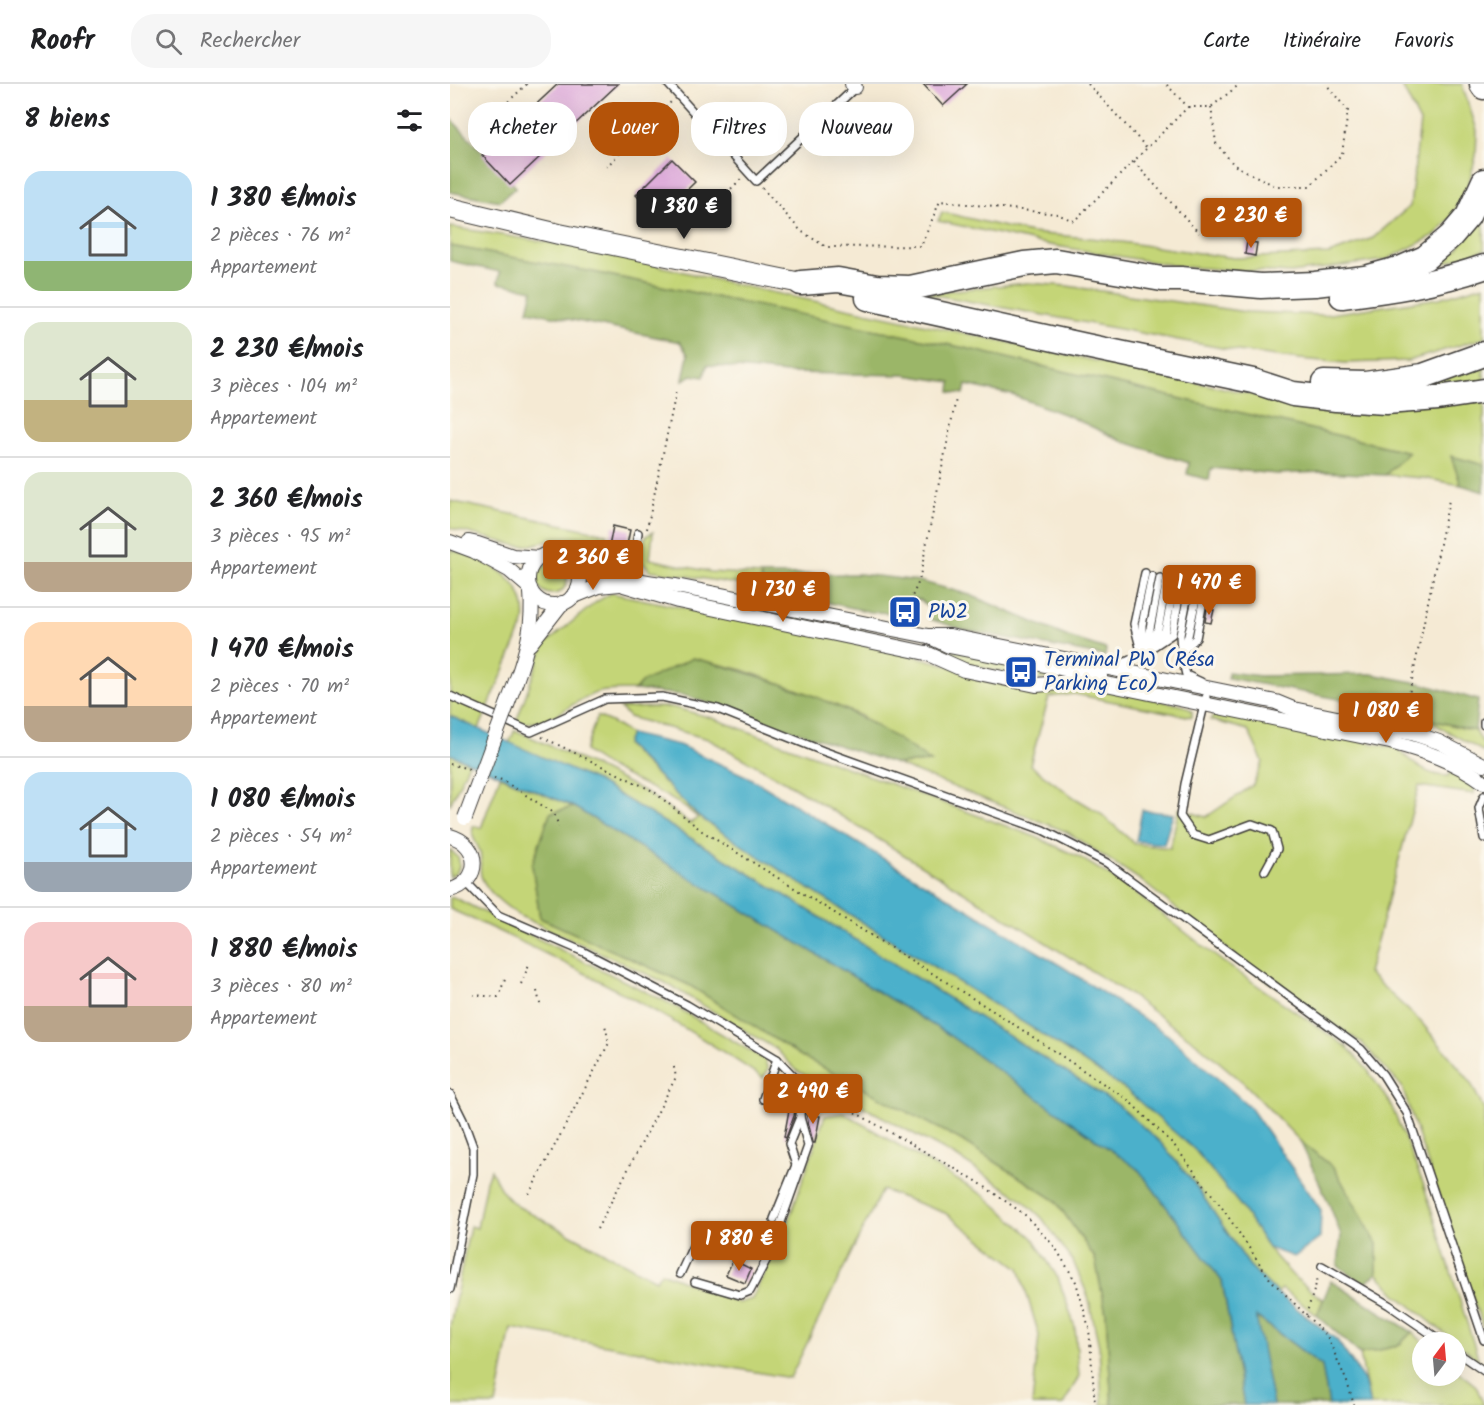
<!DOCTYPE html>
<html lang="fr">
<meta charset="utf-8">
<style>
body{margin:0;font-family:Kalam,sans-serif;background:#f6f6f6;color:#202124;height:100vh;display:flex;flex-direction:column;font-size:22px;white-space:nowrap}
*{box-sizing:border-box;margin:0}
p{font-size:20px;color:#757577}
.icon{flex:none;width:33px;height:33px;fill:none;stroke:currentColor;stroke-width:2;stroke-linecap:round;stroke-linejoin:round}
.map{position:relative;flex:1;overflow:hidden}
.sheet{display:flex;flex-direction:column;background:#fff;width:450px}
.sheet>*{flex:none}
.hud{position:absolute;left:18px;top:18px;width:570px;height:54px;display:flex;gap:12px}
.needle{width:39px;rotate:16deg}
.tools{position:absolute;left:962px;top:1248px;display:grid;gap:12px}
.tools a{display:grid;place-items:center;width:54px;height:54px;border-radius:50%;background:#fff;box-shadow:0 6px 24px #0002;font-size:30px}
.price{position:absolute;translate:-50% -51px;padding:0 14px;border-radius:6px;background:#b45309;color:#fff;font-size:20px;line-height:39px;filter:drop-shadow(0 2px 3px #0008)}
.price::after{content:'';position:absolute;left:50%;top:36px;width:18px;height:14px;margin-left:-9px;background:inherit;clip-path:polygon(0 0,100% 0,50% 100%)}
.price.current{background:#222;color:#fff}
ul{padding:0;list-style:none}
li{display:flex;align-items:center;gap:18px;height:150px;padding:0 24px}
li+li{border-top:2px solid #e0e0e0}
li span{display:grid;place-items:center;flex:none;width:168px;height:120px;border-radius:18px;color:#555}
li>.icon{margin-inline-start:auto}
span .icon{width:72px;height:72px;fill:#fffc;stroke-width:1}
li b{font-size:26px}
h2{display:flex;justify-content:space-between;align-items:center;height:72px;padding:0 24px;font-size:26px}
.chip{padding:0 21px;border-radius:24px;background:#fff;box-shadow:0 6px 24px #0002;font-size:21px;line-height:54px}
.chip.current{background:#b45309;color:#fff}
header{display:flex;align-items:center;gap:36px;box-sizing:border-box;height:84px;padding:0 30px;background:#fff;border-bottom:2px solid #e0e0e0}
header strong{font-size:28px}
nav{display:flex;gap:33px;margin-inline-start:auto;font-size:21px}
.search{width:420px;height:54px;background:#f6f6f6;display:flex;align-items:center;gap:15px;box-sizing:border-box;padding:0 21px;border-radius:24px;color:#757577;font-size:22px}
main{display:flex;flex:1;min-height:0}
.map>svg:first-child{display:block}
.green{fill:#c4d577;stroke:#70784a;stroke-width:1.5}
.forest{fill:#9bb668;stroke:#5c6942;stroke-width:1.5}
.water{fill:#4cb0cb;stroke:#346674;stroke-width:1.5}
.building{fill:#dfaedb}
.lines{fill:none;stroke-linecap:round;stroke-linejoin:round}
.lane-casing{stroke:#3d3b38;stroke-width:10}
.street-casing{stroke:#3d3b38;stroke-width:16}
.secondary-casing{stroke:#3d3b38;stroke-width:22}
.highway-casing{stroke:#3d3b38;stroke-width:27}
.path{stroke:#3d3b38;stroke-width:2;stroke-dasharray:1.5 4.5;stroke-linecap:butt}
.lane{stroke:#fff;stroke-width:7}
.street{stroke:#fff;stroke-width:14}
.secondary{stroke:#fff;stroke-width:20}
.highway{stroke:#fff;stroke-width:24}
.street-bridge-casing{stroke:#3d3b38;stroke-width:16;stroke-linecap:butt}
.street-bridge{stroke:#fff;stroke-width:14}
.labels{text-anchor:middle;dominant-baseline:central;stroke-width:6;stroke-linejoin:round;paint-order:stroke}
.transit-label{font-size:21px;fill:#164399;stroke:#fbf7ec;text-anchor:start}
</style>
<header>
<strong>Roofr</strong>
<div class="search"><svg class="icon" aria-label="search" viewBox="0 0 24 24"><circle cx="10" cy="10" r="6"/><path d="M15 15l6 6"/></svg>Rechercher</div>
<nav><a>Carte</a><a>Itinéraire</a><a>Favoris</a></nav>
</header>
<main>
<section class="sheet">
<h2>8 biens<svg class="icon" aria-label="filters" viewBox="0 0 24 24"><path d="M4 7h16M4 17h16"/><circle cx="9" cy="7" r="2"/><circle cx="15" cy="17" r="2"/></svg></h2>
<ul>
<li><span style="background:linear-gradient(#bfe0f5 75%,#8fb573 0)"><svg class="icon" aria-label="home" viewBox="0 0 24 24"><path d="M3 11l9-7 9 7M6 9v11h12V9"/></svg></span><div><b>1 380 €/mois</b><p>2 pièces · 76 m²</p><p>Appartement</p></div></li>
<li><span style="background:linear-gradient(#dfe7d0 65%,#c2b280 0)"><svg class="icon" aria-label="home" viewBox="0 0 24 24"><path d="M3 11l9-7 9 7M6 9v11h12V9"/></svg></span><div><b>2 230 €/mois</b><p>3 pièces · 104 m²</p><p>Appartement</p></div></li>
<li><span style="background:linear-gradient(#dfe7d0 75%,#b9a48a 0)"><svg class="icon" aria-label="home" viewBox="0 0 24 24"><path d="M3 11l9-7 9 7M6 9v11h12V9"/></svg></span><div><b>2 360 €/mois</b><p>3 pièces · 95 m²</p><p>Appartement</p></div></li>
<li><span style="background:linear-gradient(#ffd9b3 70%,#b9a48a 0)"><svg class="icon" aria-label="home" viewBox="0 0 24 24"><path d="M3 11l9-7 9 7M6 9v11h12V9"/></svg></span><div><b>1 470 €/mois</b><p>2 pièces · 70 m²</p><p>Appartement</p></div></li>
<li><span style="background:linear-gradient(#bfe0f5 75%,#9aa5b1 0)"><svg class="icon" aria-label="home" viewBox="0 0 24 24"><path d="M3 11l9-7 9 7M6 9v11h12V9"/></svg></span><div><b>1 080 €/mois</b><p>2 pièces · 54 m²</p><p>Appartement</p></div></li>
<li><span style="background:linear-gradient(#f6c9c9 70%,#b9a48a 0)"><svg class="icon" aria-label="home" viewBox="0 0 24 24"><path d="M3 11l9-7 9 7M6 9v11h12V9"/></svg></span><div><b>1 880 €/mois</b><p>3 pièces · 80 m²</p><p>Appartement</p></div></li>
</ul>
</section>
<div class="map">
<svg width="1034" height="1321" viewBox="0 0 1034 1321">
<rect width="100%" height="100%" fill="#fbf7ec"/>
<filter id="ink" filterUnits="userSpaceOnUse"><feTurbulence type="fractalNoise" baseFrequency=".0167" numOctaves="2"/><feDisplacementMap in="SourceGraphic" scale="12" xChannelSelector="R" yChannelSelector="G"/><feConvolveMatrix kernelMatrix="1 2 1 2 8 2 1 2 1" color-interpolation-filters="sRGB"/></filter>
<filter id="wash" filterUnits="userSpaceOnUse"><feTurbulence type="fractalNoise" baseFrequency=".008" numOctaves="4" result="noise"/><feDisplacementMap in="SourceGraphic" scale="24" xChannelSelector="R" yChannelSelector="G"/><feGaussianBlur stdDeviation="1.35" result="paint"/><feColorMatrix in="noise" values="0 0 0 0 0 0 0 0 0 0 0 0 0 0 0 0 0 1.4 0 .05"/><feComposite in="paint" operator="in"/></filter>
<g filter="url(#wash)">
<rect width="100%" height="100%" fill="#f5ead4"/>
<g class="green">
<path d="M951,0h61l15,46 -1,26 -8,30 -17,32 -16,17 -49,25 -95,13 -107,-6 -134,-22 -112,-24 4,-9 89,21 69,6 134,19 95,-4 44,-16 37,-32 10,-84z"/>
<path d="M1034,130v36l-55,18 28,-19z"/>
<path d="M0,143l140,22 139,34 588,125 167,-8v65l-33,-9 10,29 -38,-7 -38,-3 24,-23 -449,-105 -372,-76 -138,-25z"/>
<path d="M578,199l39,3 179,26 77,3 117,-17 44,-13v53l-76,23 -63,2 -45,-4 -62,-8 -314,-58z"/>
<path d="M1034,273v25l-78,10z"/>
<path d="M0,417l157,33 -4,15 23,6 -3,10 -35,-6 -21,-17 -14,-3 -21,6 -14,1 -68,-18z"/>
<path d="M203,448l-3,27 61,13 50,3 1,13 -113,-18 -2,-4 -8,-4 -1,-5 3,-10 5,-11z"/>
<path d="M0,466c36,8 80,30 74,73l-45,106 -29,-13z"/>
<circle cx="102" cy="495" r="15"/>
<path d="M161,509l289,59 141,39 56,-4 88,19 7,5v6l-118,-23 -25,3 -19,68 45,33 24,14 36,32 35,4 9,-39 27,8 47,-32 10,-23 -15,-32 -38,-10 4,-5 10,-1 173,34c15,15 29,28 51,28l6,-6 22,14 -2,10 -55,-8 -51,187 53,49 49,59 14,29v221l-82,-244 -40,-44 -97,-64 -126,-100 -72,-47 -171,-68 34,-2 -69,-46 -54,-23 -64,-23 -50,-12 -51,24 -7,8c-13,1 -31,-1 -42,4 -32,13 -38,33 -77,28l28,-77 52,-43z"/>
<path d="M228,509l407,83 -48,4 -341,-79z"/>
<path d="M222,623l40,11 324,119 45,21 44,27 97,76 125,86 20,22 24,36 32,78 56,178 -83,-67 -19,-21v-29l-43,-76 -34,-27 -56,-58 -45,-38 -70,-51 -343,-212 -78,-43 -79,-22 -9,-9z"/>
<path d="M147,632l14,6 19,12 -4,11 73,72 99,65 239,149 89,59 69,60 45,55 28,43 25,28 30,24 -6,15 -35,-26 -5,4 -28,-28 -55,-82 -34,-41 -43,-38 -339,-213 -182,-110 -87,-38 6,-13 77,35 55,28 43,30 8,-5c-33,-29 -79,-40 -113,-67z"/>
<path d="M974,634l51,13 9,13v8z"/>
<path d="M0,670l19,9 -19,42z"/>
<path d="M50,692l74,31 -24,6 -18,52 8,53 149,67 272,155 94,60 40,58 11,55 6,92h-10l-3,-59 -11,-50 -15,-35 -31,-43 -20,-19 -65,-42 -160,-86 -21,-22 -112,-67 -144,-66c-13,-9 -33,-23 -39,-40 -2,-8 1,-16 -1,-24 -4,-12 -9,-13 -7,-26l8,2z"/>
<path d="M0,766l8,7c3,9 1,16 -8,20z"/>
<path d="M3,813l218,107 93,55 4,10 -5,9c-98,-67 -204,-120 -313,-169v-11z"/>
<path d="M394,1029l141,83 48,42 25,40 17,49 4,49 -16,29h-31l7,-70 -20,-67 -74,-55 -63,-23 -92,188 -279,-50 -15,77h-46v-79l20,-100 7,2 9,-47 5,-12c6,16 12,26 26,37l139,74 5,-8 77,31 14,-4 35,-74 38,-109z"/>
<path d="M962,1248l11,10 -1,34h33v-7l21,17 8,19h-114l-10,-51 38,-8z"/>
</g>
<g class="forest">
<path d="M0,34l66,69 -16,14 -50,-9z"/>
<path d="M0,162l138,25 372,76 449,105 -24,23 -62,-3 -46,2 -66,-6 -2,12 -22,-6 2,-11 -67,-22 -53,-25 -57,-21 -46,-10 -2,9 -14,-2 1,-10 -46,-7 -118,-2 -80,-8 -3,12 -12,-2 -9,5 5,-25 -8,-13 -152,-31 5,-21 -35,-7 2,-11 -50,-11z"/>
<path d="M1001,372l33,9v27l-23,-7z"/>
<path d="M410,490l59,7 51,14 98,42 38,12 -1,7 -140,-26 -36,-11 1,-9 -9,-10 -11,-2 -13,15 -26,-1 -109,-24 -1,-13z"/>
<path d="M243,574c88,22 165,49 238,104l-35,2 -213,-69 -48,-5 7,-8z"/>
<path d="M778,588l32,4 111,-2 48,9 59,17 -3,31 -51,-13c-8,-15 -9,-21 -28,-18l-5,9 -163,-31z"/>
<path d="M124,723l372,226 193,137 83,111 22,124h-132l-6,-92 -11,-55 -40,-58 -94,-60 -160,-84 -112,-71 -149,-67 -8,-53 18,-52z"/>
<path d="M850,1057l34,27 43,76v29l-12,11 -27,-18 3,-31 -11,-29z"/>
<path d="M881,1197l81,51 -14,14 -38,8 -43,-39z"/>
<path d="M805,1232l67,50 7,39h-56z"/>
</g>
<g class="water">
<path d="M0,632l146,65 182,110 339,213 43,38 34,41 55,82 28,28 60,47 27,40 6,25h-41l-7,-39 -66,-50 17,89h-29l-22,-124 -83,-111 -193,-137 -372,-226 -124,-53z"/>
<path d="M180,650l49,11 71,33 313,189 105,68 82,72 71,103 -1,28 -26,19 -26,-9 -28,-43 -45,-55 -69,-60 -89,-59 -239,-149 -99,-65 -73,-73z"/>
<path d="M692,726l31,4 -9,30 -28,-3z"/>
</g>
<g id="blocks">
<g class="building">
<path d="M108,0h60l-108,101 -28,-30z"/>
<path d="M473,0h44l-24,22z"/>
<path d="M222,75l23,23 -37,36 -22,-23z"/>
<path d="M797,158l10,1 -2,13 -10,-2z"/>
<path d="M163,442l17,4 -4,20 -17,-3z"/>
<path d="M757,525l7,1 -3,13 -6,-1z"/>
<path d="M339,1026l6,1 -1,5 -8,22 -2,-1z"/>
<path d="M356,1029l14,3 -5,27h-2z"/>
<path d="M283,1176l18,9 -6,14 -19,-8z"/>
</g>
</g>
</g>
<g filter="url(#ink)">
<use href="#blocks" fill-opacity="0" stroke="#3d3b38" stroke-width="1.5"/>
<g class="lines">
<g class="lane-casing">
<g id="lane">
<path d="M218,0l88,97 101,-95"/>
<path d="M181,495l7,-46"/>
<path d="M749,501l-11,51 -7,17 5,22 15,7"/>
<path d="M704,557l11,-10 10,-49"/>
<path d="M692,558v-17l10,-49"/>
<path d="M698,560l10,-15 9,-49"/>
<path d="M735,565l11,-11 10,-52"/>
<path d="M691,567l-7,-27 11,-51"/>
<path d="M731,567l-1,-16 10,-51"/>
<path d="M692,570l30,-20 10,-51"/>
<path d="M664,580h8l20,-10 8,-26 10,-50"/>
<path d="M0,612l81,36 74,-33 57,-2 56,12 105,42 220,79 64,33 254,186 22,26 24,38 77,227"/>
<path d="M756,613l-21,87 -5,32 13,19 16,5 43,-16 20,7 5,18 -12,22"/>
<path d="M1034,638v3"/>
<path d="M1034,712l-5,12 5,30"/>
<path d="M16,798l32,33 86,37 103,53 90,54 18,19 6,20 -1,19 8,29 -38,107 -20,38 -10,4 -45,-13"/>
<path d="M0,1010l13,26 10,27v27l-23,115"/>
<path d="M313,1015l14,-40"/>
<path d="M324,1135l22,-54 -7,-21 11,-27"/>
<path d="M872,1182l67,39 54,37"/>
<path d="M230,1190l13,-28"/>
<path d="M1005,1267l29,20"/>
</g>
</g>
<g class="street-casing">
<g id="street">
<path d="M402,0l3,3"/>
<path d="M0,458l24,9 35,19 21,18"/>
<path d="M19,458l9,2 35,12 26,2"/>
<circle cx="104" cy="495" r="26"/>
<path d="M121,476c32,16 69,21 105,26l252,50h22l326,66 17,7 122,25 24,8 45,23"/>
<path d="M174,501l54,16 248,52 38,17 72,15 36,-3h24l294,60c34,9 65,19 94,40"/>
<path d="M122,513l27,-11 31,-3"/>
<path d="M482,554l17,8 151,30"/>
<path d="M80,560l32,-41"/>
<path d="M66,597c11,-30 18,-57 15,-89"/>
<path d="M0,752c31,8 32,46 0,54"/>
</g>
</g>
<g class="secondary-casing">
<path id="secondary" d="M0,124l109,26 242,49"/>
</g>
<g class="highway-casing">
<g id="highway">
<path d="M1032,0l2,3"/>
<path d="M351,199l37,-3 39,7 33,1 114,-24 32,-3 106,18h19l80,7 54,-2 50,-6 37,-10 23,-10 26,-22 17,-20 16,-35"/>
<path d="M892,212c49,-6 95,-13 142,-29"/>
<path d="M418,214l218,48 167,35 40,13 43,5 50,3 52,-4 46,-7"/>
<path d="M874,299l41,1 58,-8 61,-22"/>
</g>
</g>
<g class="path">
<path d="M638,0l59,64"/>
<path d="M738,23h23l29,-23"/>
<path d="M761,23l5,36 18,22 41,21h35l32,-32 6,-43 -22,-27"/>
<path d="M45,30l32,-30"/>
<path d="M684,78l65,71"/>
<path d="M156,83l66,-66"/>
<path d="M312,104l39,43 25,16 95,-1 19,-45 117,13 17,7 114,-114 -22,-23"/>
<path d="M251,134l41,-40"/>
<path d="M197,445l29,-137"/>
<path d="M455,528l14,-31 37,-182"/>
<path d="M956,625l43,-209"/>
<path d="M92,653l111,54 49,40 296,183 130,86 46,45 49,64 47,70 57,57 20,46 7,23"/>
<path d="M0,680l19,5"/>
<path d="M44,694l8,2 52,33 5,14"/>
<path d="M71,900l9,-22"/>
<path d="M87,907l4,17"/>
<path d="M23,911l25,2 8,-20"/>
<path d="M358,1002l167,94 49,34 31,33 21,35 13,46 6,77"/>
<path d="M79,1110l80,-151 -4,-18"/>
<path d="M147,1145l79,-152 -3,-14"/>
<path d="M856,1231l13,-40"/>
</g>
<use href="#lane" class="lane"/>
<use href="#street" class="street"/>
<use href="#secondary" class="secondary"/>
<use href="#highway" class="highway"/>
<g class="street-bridge-casing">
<path id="street-bridge" d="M15,734l51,-137"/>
</g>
<use href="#street-bridge" class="street-bridge"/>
</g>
</g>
<defs>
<g id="bus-square" transform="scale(1.725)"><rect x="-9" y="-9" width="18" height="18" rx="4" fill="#1a4fb4" stroke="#fbf7ec"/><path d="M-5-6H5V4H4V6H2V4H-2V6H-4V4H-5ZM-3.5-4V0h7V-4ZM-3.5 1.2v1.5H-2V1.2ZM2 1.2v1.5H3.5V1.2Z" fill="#fff"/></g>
</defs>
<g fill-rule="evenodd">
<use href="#bus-square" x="455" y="528"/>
<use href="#bus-square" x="571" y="588"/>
</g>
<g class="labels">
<g class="transit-label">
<text x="478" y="528">PW2</text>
<text x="594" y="576">Terminal PW (Résa<tspan x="594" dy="24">Parking Eco)</tspan></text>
</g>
</g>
</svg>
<div class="tools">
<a><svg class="needle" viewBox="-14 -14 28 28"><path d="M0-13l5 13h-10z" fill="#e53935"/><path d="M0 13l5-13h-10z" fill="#757577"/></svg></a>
</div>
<b class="price current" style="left:234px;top:156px">1 380 €</b>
<b class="price" style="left:801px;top:165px">2 230 €</b>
<b class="price" style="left:143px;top:507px">2 360 €</b>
<b class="price" style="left:759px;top:532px">1 470 €</b>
<b class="price" style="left:333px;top:539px">1 730 €</b>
<b class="price" style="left:936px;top:660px">1 080 €</b>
<b class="price" style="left:363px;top:1041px">2 490 €</b>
<b class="price" style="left:289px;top:1188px">1 880 €</b>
<div class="hud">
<a class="chip">Acheter</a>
<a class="chip current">Louer</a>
<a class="chip">Filtres</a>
<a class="chip">Nouveau</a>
</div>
</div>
</main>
